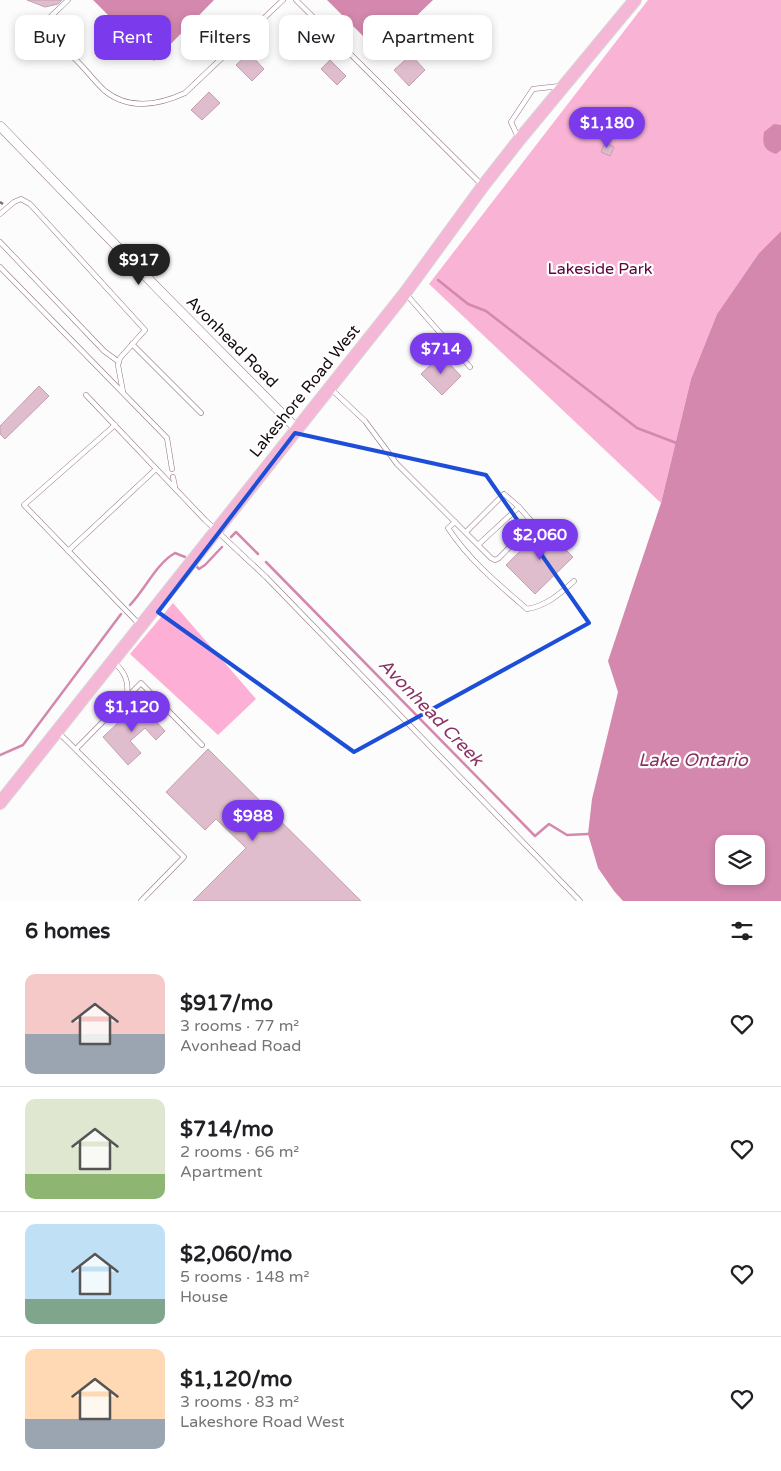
<!DOCTYPE html>
<meta charset="utf-8">
<style>
body{margin:0;font-family:"Varela Round",sans-serif;background:#f6f6f6;color:#202124;height:100vh;display:flex;flex-direction:column;font-size:19px;white-space:nowrap}
*{box-sizing:border-box;margin:0}
p{font-size:16px;color:#757577}
.icon{flex:none;width:28px;height:28px;fill:none;stroke:currentColor;stroke-width:2;stroke-linecap:round;stroke-linejoin:round}
.map{position:relative;height:901px;overflow:hidden}
.drawer{display:flex;flex-direction:column;background:#fff;flex:1}
.drawer>*{flex:none}
.hud{position:absolute;left:15px;top:15px;width:500px;height:45px;display:flex;gap:10px}
.fabs{position:absolute;left:715px;top:835px;display:grid;gap:10px}
.fabs a{display:grid;place-items:center;width:50px;height:50px;border-radius:10px;background:#fff;box-shadow:0 2px 8px #0003;font-size:25px}
.price{position:absolute;translate:-50% -42px;padding:0 11px;border-radius:18px;background:#7c3aed;color:#fff;font-size:16px;line-height:32px;filter:drop-shadow(0 1px 2px #0008)}
.price::after{content:'';position:absolute;left:50%;top:30px;width:15px;height:11px;margin-left:-8px;background:inherit;clip-path:polygon(0 0,100% 0,50% 100%)}
.price.active{background:#222;color:#fff}
ul{padding:0;list-style:none}
li{display:flex;align-items:center;gap:15px;height:125px;padding:0 25px}
li+li{border-top:1px solid #e0e0e0}
li span{display:grid;place-items:center;flex:none;width:140px;height:100px;border-radius:10px;color:#555}
li>.icon{margin-inline-start:auto}
span .icon{width:60px;height:60px;fill:#fffc;stroke-width:1}
li b{font-size:21px}
h2{display:flex;justify-content:space-between;align-items:center;height:60px;padding:0 25px;font-size:21px}
.pill{padding:0 18px;border-radius:10px;background:#fff;box-shadow:0 2px 8px #0003;font-size:18px;line-height:45px}
.pill.active{background:#7c3aed;color:#fff}
.map>svg:first-child{display:block}
.green{fill:#f9b3d5}
.forest{fill:#feafd6}
.water{fill:#d488ae;fill-rule:evenodd}
.lines{fill:none;stroke-linecap:round;stroke-linejoin:round}
.stream{stroke:#d488ae;stroke-width:2.5}
.building{fill:#e0bdcd;stroke:#c2a0b0}
.service-casing{stroke:#927281;stroke-width:5.5}
.minor-casing{stroke:#927281;stroke-width:10}
.primary-casing{stroke:#dad8d9;stroke-width:14}
.service{stroke:#fff;stroke-width:4.5}
.minor{stroke:#fff;stroke-width:9}
.primary{stroke:#f4b7d6;stroke-width:12}
.rail{stroke:#777073;stroke-width:2.5;stroke-dasharray:9 9;stroke-linecap:butt}
.marked{fill:none;stroke:#1d4ed8;stroke-width:4;stroke-linejoin:round}
.labels{text-anchor:middle;dominant-baseline:central;stroke-width:4.5;stroke-linejoin:round;paint-order:stroke}
.park-label{font-size:16px;fill:#60023f;stroke:#fff}
.street-label{font-size:16px;fill:#170b11;stroke:#fff}
.water-label{font-size:18px;font-style:italic;fill:#8b3264;stroke:#fff}
</style>
<div class="map">
<svg width="781" height="901" viewBox="0 0 781 901">
<rect width="100%" height="100%" fill="#fcfcfc"/>
<path class="green" d="M648,0h133v231l-22,22 -42,61 -26,65 -30,124 -232,-219z"/>
<path class="forest" d="M173,603l83,96 -38,36 -88,-81z"/>
<g class="water">
<path d="M93,0h121l-60,61z"/>
<path d="M327,0h106l-54,52z"/>
<path d="M774,124l7,1v25l-5,4c-12,-4 -14,-9 -12,-22z"/>
<path d="M781,231v670h-158l-9,-10 -16,-23 -10,-34 4,-35 26,-107 -10,-31 53,-158 30,-124 26,-65 42,-61zM724,844h32v32h-32z"/>
</g>
<g class="lines">
<g class="stream">
<path d="M438,280l30,24 18,7 151,117 42,16"/>
<path d="M231,537l5,-5 22,22"/>
<path d="M266,562l269,274 14,-12 18,11 21,-1"/>
<path d="M196,566l3,3 6,-4 17,-18"/>
<path d="M130,605c16,-17 26,-41 45,-52l10,4"/>
<path d="M0,755l23,-10 98,-131"/>
</g>
</g>
<g class="building">
<path d="M27,0h35l-4,4 -13,3z"/>
<path d="M299,23l13,14 -10,9 -13,-14z"/>
<path d="M249,53l15,16 -12,12 -16,-16z"/>
<path d="M411,55l14,15 -16,16 -15,-16z"/>
<path d="M330,60l16,16 -9,9 -16,-16z"/>
<path d="M209,92l11,11 -18,17 -11,-10z"/>
<path d="M604,125h9v10l-9,1z"/>
<path d="M605,143l9,4 -4,9 -9,-4z"/>
<path d="M441,355l20,21 -19,19 -21,-21z"/>
<path d="M39,386l10,10 -44,43 -5,-5v-8z"/>
<path d="M544,528l20,17 -1,2 10,10 -38,37 -29,-29z"/>
<path d="M139,703l26,28 -9,9 -11,-12 -15,13 11,12 -13,12 -25,-28z"/>
<path d="M208,749l153,152h-168l53,-53 -30,-29 -11,11 -39,-38z"/>
</g>
<g class="lines">
<g class="service-casing">
<g id="service">
<path d="M68,0l-23,22c9,16 21,28 34,41 9,9 17,20 26,28 25,20 54,14 80,2l98,-93"/>
<path d="M296,0l186,185"/>
<path d="M518,137l-7,-15 22,-33 27,-3"/>
<path d="M0,214l14,-12 7,-3 9,5 115,126 -25,28 -2,7 5,27"/>
<path d="M0,242l104,109 15,11"/>
<path d="M0,267l167,171 5,31"/>
<path d="M406,294l64,73"/>
<path d="M132,344l69,69"/>
<path d="M330,388l35,33 32,43 94,94 4,2 4,-2 34,-35 -14,-16"/>
<path d="M86,395l119,125 61,57 314,324"/>
<path d="M115,425l-91,80 115,119"/>
<path d="M173,477l2,10"/>
<path d="M455,522l-7,6c21,32 50,56 79,81 19,-3 33,-15 47,-28"/>
<path d="M466,532l38,-38 15,13 -40,37"/>
<path d="M68,551l88,-82"/>
<path d="M113,661c12,11 16,20 14,36"/>
<path d="M58,732l126,125 -43,44"/>
<path d="M76,749l65,-66 61,62"/>
</g>
</g>
<g class="minor-casing">
<path id="minor" d="M0,126l166,171 130,131"/>
</g>
<g class="primary-casing">
<path id="primary" d="M0,803l405,-510 78,-107 36,-46 116,-140"/>
</g>
<use href="#service" class="service"/>
<use href="#minor" class="minor"/>
<use href="#primary" class="primary"/>
<path class="rail" d="M0,202l3,2"/>
</g>
<path class="marked" d="M295,433l191,42 103,148 -235,129 -196,-140z"/>
<g class="labels">
<g class="park-label">
<text x="600" y="269">Lakeside Park</text>
</g>
<g class="street-label">
<text transform="translate(232 342) rotate(45)">Avonhead Road</text>
<text transform="translate(305 391) rotate(-51)">Lakeshore Road West</text>
</g>
<g class="water-label">
<text transform="translate(431 712) rotate(46)">Avonhead Creek</text>
<text x="693" y="760">Lake Ontario</text>
</g>
</g>
</svg>
<div class="fabs">
<a><svg class="icon" aria-label="layers" viewBox="0 0 24 24"><path d="M12 4l9 5-9 5-9-5zM3 14l9 5 9-5"/></svg></a>
</div>
<b class="price" style="left:607px;top:149px">$1,180</b>
<b class="price active" style="left:139px;top:286px">$917</b>
<b class="price" style="left:441px;top:375px">$714</b>
<b class="price" style="left:540px;top:561px">$2,060</b>
<b class="price" style="left:132px;top:733px">$1,120</b>
<b class="price" style="left:253px;top:842px">$988</b>
<div class="hud">
<a class="pill">Buy</a>
<a class="pill active">Rent</a>
<a class="pill">Filters</a>
<a class="pill">New</a>
<a class="pill">Apartment</a>
</div>
</div>
<section class="drawer">
<h2>6 homes<svg class="icon" aria-label="filters" viewBox="0 0 24 24"><path d="M4 7h16M4 17h16"/><circle cx="9" cy="7" r="2"/><circle cx="15" cy="17" r="2"/></svg></h2>
<ul>
<li><span style="background:linear-gradient(#f6c9c9 60%,#9aa5b1 0)"><svg class="icon" aria-label="home" viewBox="0 0 24 24"><path d="M3 11l9-7 9 7M6 9v11h12V9"/></svg></span><div><b>$917/mo</b><p>3 rooms · 77 m²</p><p>Avonhead Road</p></div><svg class="icon" aria-label="heart" viewBox="0 0 24 24"><path d="M12 20l-8-8c-3-5 5-10 8-4 3-6 11-1 8 4z"/></svg></li>
<li><span style="background:linear-gradient(#dfe7d0 75%,#8fb573 0)"><svg class="icon" aria-label="home" viewBox="0 0 24 24"><path d="M3 11l9-7 9 7M6 9v11h12V9"/></svg></span><div><b>$714/mo</b><p>2 rooms · 66 m²</p><p>Apartment</p></div><svg class="icon" aria-label="heart" viewBox="0 0 24 24"><path d="M12 20l-8-8c-3-5 5-10 8-4 3-6 11-1 8 4z"/></svg></li>
<li><span style="background:linear-gradient(#bfe0f5 75%,#7fa58c 0)"><svg class="icon" aria-label="home" viewBox="0 0 24 24"><path d="M3 11l9-7 9 7M6 9v11h12V9"/></svg></span><div><b>$2,060/mo</b><p>5 rooms · 148 m²</p><p>House</p></div><svg class="icon" aria-label="heart" viewBox="0 0 24 24"><path d="M12 20l-8-8c-3-5 5-10 8-4 3-6 11-1 8 4z"/></svg></li>
<li><span style="background:linear-gradient(#ffd9b3 70%,#9aa5b1 0)"><svg class="icon" aria-label="home" viewBox="0 0 24 24"><path d="M3 11l9-7 9 7M6 9v11h12V9"/></svg></span><div><b>$1,120/mo</b><p>3 rooms · 83 m²</p><p>Lakeshore Road West</p></div><svg class="icon" aria-label="heart" viewBox="0 0 24 24"><path d="M12 20l-8-8c-3-5 5-10 8-4 3-6 11-1 8 4z"/></svg></li>
</ul>
</section>
